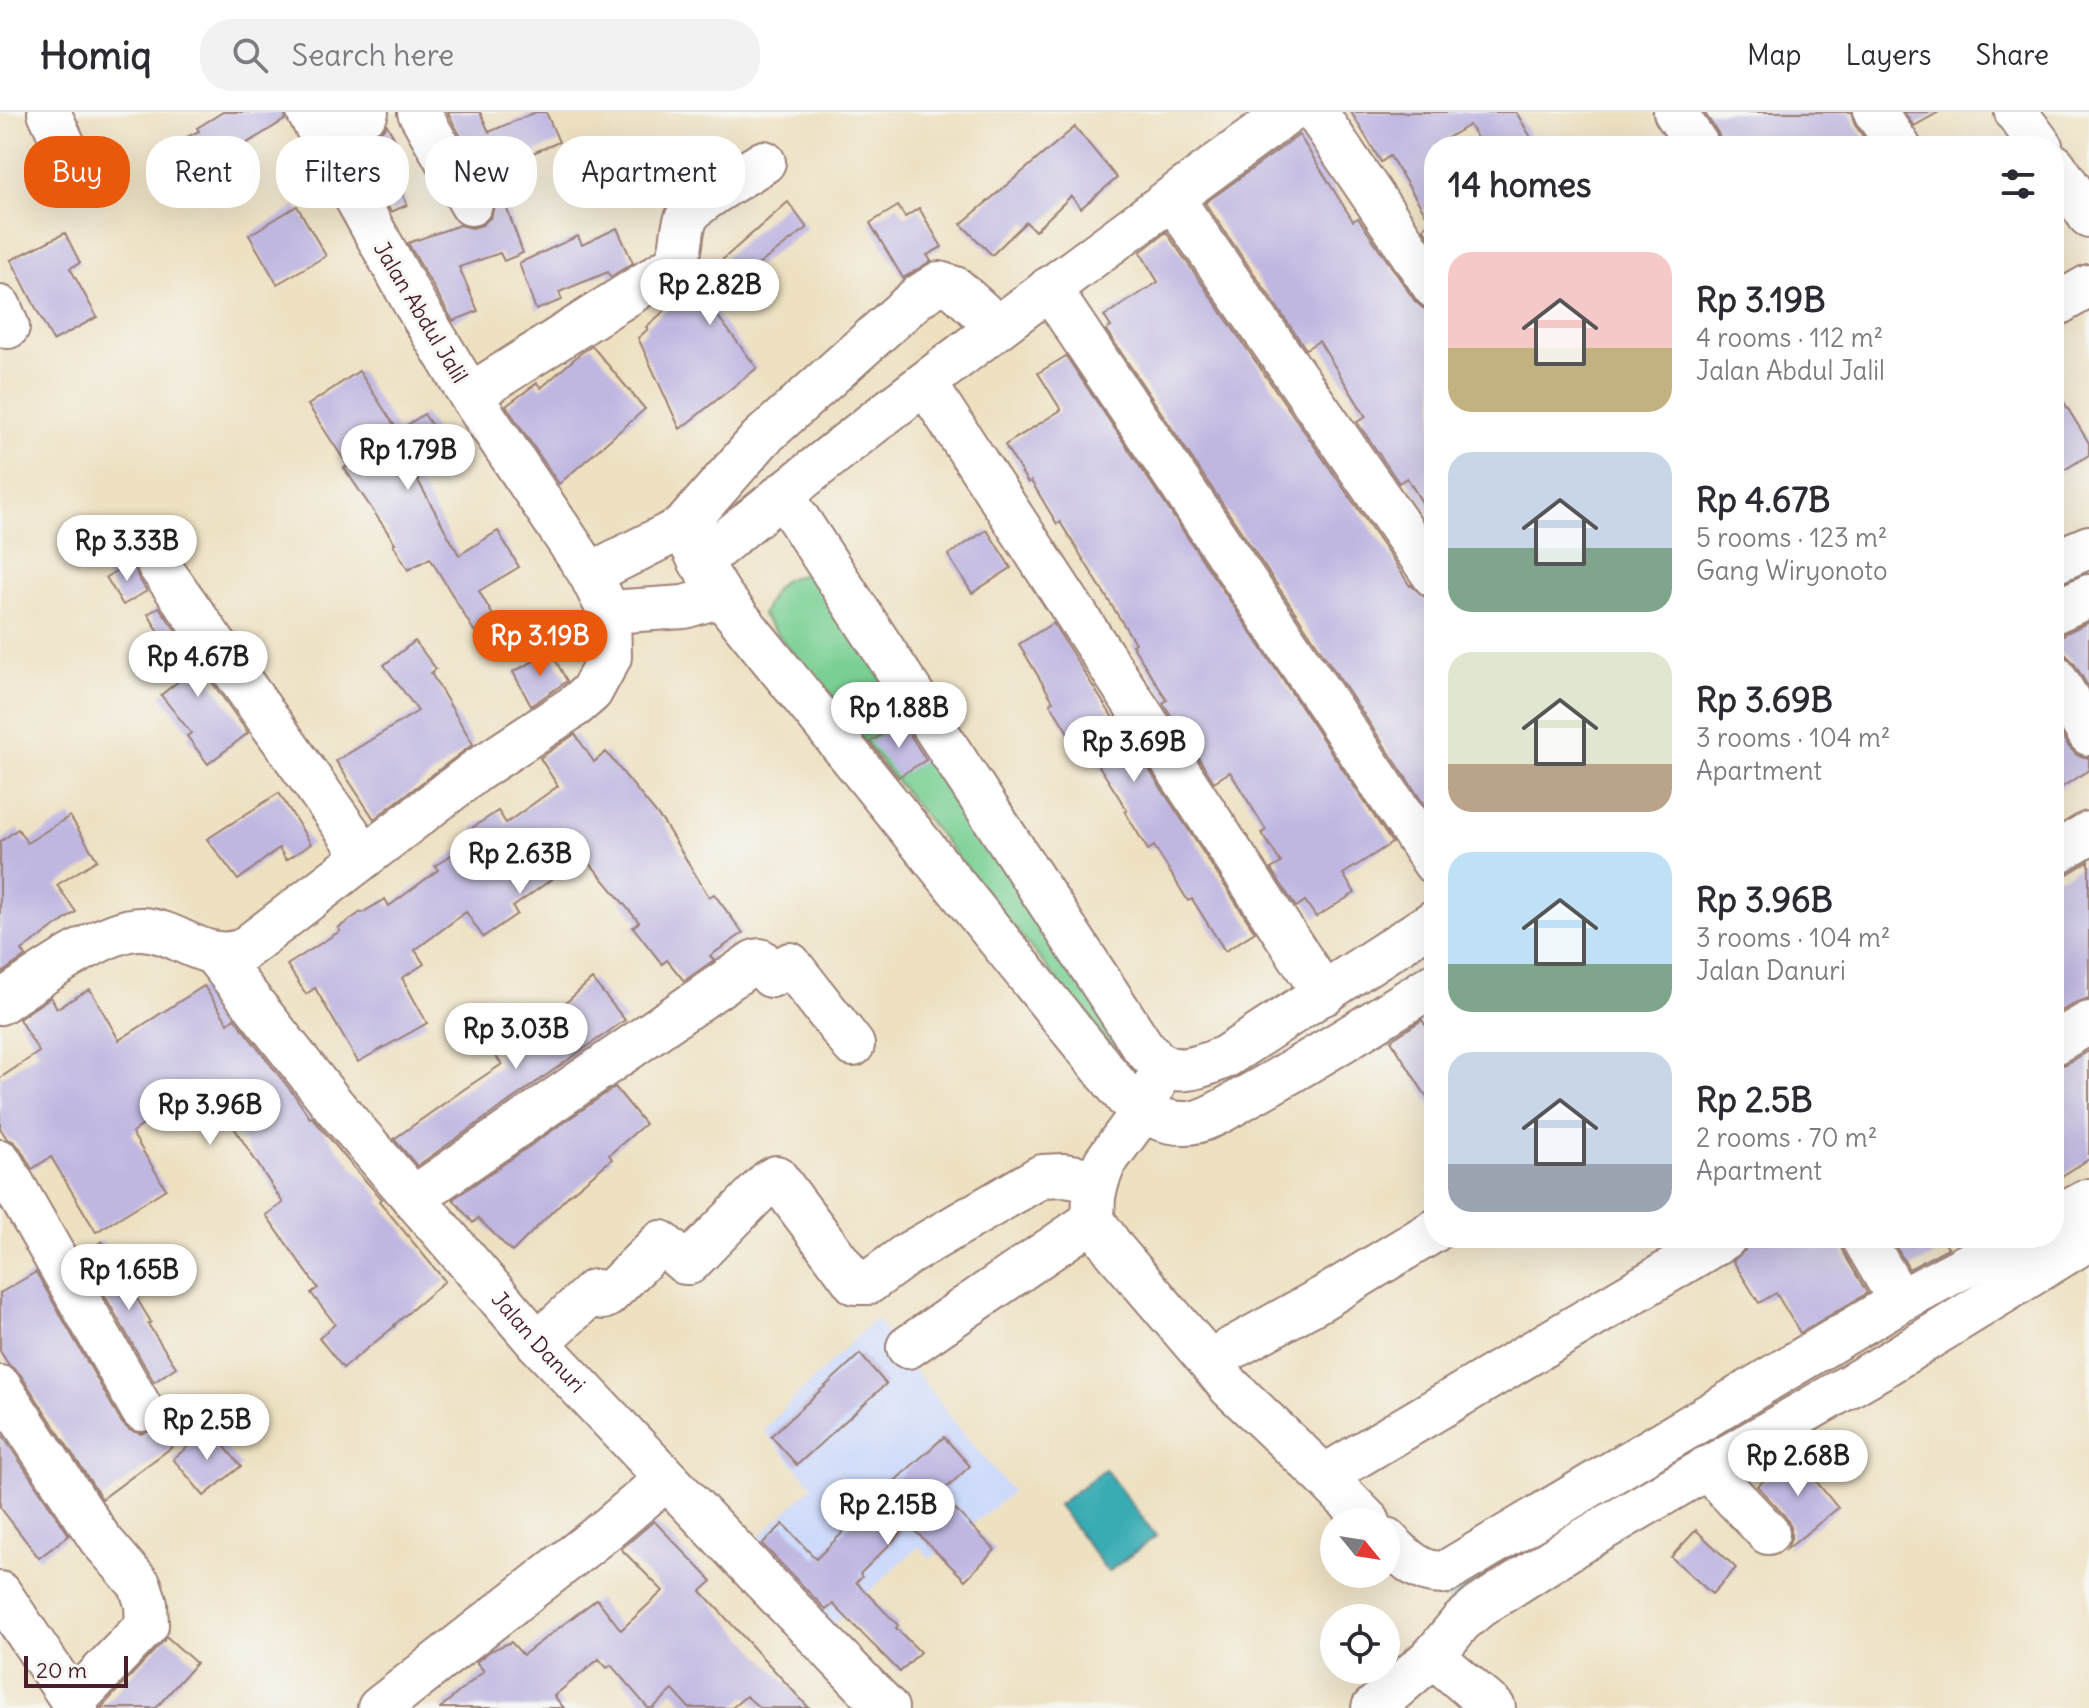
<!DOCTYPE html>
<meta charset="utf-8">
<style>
body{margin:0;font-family:Delius,sans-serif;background:#f2f2f3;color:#2b2b33;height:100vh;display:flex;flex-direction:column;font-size:30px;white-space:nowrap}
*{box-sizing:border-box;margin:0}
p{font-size:26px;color:#7c7c81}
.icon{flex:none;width:44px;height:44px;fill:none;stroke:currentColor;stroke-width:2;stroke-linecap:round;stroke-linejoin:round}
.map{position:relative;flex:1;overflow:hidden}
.details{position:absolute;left:1424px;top:24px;width:640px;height:1112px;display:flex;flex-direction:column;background:#fff;border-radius:32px;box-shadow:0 8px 32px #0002}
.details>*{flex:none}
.hud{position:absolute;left:24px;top:24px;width:760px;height:72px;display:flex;gap:16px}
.needle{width:52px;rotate:120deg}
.fabs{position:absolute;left:1320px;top:1396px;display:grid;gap:16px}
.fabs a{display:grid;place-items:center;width:80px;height:80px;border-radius:50%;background:#fff;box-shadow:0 8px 32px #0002;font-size:40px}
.scale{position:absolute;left:24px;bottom:20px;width:104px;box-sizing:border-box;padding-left:8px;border:4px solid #4a1f2b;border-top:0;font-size:22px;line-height:28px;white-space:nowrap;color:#4a1f2b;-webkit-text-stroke:6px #f6f6f2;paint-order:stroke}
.price{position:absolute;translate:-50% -68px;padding:0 18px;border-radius:28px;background:#fff;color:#222;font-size:26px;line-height:52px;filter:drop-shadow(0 2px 4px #0008)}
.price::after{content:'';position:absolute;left:50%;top:48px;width:24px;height:18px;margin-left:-12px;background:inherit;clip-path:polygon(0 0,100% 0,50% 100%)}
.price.selected{background:#ea580c;color:#fff}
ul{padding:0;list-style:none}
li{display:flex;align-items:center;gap:24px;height:200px;padding:0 24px}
li span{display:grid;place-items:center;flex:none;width:224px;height:160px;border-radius:24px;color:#555}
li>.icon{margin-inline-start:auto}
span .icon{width:96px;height:96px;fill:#fffc;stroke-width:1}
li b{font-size:34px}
h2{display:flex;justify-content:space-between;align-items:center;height:96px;padding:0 24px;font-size:34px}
.pill{padding:0 28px;border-radius:32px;background:#fff;box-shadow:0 8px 32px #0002;font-size:28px;line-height:72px}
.pill.selected{background:#ea580c;color:#fff}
header{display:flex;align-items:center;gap:48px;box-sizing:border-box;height:112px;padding:0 40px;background:#fff;border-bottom:2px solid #e1e1e2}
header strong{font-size:38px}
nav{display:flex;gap:44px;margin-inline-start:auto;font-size:28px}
.search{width:560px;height:72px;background:#f2f2f3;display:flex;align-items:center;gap:20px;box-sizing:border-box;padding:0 28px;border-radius:32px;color:#7c7c81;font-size:30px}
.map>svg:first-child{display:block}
.built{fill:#cedafa}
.green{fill:#7ad094;stroke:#627860;stroke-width:2}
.water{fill:#39abb3;stroke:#42656f;stroke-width:2}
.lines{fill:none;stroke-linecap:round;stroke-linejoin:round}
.stream{stroke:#39abb3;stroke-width:10}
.building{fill:#c0b7e1}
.minor-casing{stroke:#9c8076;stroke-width:46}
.minor{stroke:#fff;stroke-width:42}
.labels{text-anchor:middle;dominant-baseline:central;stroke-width:6;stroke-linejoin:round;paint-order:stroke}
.street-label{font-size:22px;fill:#4a1f2b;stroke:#f6f6f2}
</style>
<header>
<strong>Homiq</strong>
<div class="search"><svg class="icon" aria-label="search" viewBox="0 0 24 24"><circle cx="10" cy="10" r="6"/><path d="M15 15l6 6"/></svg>Search here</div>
<nav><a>Map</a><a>Layers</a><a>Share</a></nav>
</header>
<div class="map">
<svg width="2089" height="1596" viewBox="0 0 2089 1596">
<rect width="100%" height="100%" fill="#f6f6f2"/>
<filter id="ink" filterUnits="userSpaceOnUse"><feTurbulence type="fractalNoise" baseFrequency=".0125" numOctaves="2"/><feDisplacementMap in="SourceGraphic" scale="16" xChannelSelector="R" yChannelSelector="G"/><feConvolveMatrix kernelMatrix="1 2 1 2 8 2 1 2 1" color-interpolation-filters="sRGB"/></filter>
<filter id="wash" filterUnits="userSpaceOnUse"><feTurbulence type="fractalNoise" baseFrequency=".006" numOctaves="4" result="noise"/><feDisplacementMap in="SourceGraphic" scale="32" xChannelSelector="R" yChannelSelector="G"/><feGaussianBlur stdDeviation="1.8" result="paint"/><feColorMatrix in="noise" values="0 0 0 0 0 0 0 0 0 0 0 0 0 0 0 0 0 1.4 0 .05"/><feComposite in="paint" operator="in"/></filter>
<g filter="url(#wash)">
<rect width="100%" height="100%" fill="#eee1c2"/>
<path class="built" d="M875,1206l77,101 60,73 -82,67 -11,-13 -89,81 -79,-82 62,-59 -50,-56z"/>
<path class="green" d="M812,462l309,466 -4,8 -7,-2 -348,-431c14,-29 16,-39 50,-41z"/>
<path class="water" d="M1105,1357l51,67 -48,36 -50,-67z"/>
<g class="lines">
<g class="stream">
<path d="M1634,1372l109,-60"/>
<path d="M1452,1493l14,-17 68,-45"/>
</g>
</g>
<g id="blocks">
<g class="building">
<path d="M223,0h61l2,7 -105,65 -17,-35 35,-18 -2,-3z"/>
<path d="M447,0h33l9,20 47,-20h10l13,30 -50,21 2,3 -17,7 29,80 -19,8 -4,-8 -41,14 19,44 -25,10 -45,-78 52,-18 12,3 10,-3 9,-8 4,-14 -3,-11z"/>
<path d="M1351,0h165l20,34h-54l-13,-21 -35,21v98l-11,-16 8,-5 -41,-67 -9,6z"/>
<path d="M1704,0h147l4,13 15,21h-148l-4,-13z"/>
<path d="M1904,0h35l-25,14z"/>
<path d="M387,13l15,27 -14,7 19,46 -16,7 -36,-65 24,-14z"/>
<path d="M1075,15l42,51 -36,30 -10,-12 -36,35 -9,-9 -34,33 -31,-31z"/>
<path d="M1299,23l54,86 5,-3 57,83 8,7 11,3v211l-27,-44 -8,5 -42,-61 9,-5 -47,-76 -13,8 -101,-146z"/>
<path d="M788,90l19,26 -65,49 3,4 -35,25 47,62 -77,61 -42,-91 10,-9 -2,-2z"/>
<path d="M297,94l29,50 -49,28 -28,-49z"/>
<path d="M898,94l7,11 14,-9 23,39 -15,8 4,6 -28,17 -33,-55z"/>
<path d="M617,116l16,35 -23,14 -2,-5 -49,20 3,8 -26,10 -17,-47 59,-27 4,9z"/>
<path d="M1166,120l226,326 18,28 1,-1 15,13 8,14 -1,206 -327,-488 5,-3 -7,-11 54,-34 -18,-30z"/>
<path d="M65,121l15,30 -10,5 27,49 -44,24 -42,-81z"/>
<path d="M592,234l53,63 -86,75 -53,-78 31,-23 4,5 40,-35z"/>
<path d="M1066,244l326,487 -49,31 12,19 -39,24 -11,-16 -9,6 -25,-38 10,-6 -19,-30 4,-3 -36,-58 -16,10 -51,-79 4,-3 -35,-55 3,-2 -75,-121 -3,2 -26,-43 -3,2 -23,-38 56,-35 -23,-37z"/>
<path d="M359,259l39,60 26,-17 28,41 -35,24 42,76 39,-24 21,36 -40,24 16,28 -21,12 -44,-73 -22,12 -15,-26 2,-1 -51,-75 4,-2 -40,-61z"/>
<path d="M2054,274l35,57v12l-35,21z"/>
<path d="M987,418l24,38 -39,25 -24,-38z"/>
<path d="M134,448l4,17 9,14 -24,14 -17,-28z"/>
<path d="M159,495l89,126 -40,31 -21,-28 4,-3 -30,-38 24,-19 -37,-62z"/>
<path d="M2089,510v66l-15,-25 -8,-8 -11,-3 9,-18z"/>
<path d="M1053,511l67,106 2,-1 133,204 -30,19 -33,-52 -4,2 -34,-55 -6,4 -23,-38 2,-2 -47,-74 -7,5 -23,-38 3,-2 -34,-57z"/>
<path d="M415,529l21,28 -5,4 42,71 -99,75 -38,-58 82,-50 -34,-46z"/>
<path d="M551,540l16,29 -36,25 -18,-34z"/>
<path d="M902,610l24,38 -28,17 -28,-35z"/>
<path d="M2059,619l9,15 9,9 12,3v12l-35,22v-58z"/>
<path d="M575,622l19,28 12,-10 58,71 45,74 5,-3 29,39 -33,23 4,4 -30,21 -17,-21 -5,4 -29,-37 6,-5 -55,-66 -71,51 4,7 -34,23 -17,-25 -51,38 9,14 -22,14 25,45 -69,39 -43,-74 -9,6 -19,-29 53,-34 -2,-3 23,-16 1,1 23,-14 4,7 49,-36 -3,-4 43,-29 -6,-9 26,-17 8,12 52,-37 -18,-28z"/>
<path d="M279,681l32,51 -25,16 -7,-12 -41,32 -31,-41z"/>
<path d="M70,704l27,44 -40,25 19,27 -54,38 4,6 -26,18v-132l18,-13 9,14z"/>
<path d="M2089,749v138l-12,3 -23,13v-137l12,-3z"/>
<path d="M592,867l33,41 -208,146 -23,-27 69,-49 39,-26 -6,-7 73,-57z"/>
<path d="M204,874l24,37 6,-5 61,78 15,22 2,-1 42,51 28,31 -3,2 66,80 -51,44 1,1 -52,42 -24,-30 16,-14 -24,-31 7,-5 -52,-73 17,-12 -52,-80 -6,4 -24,-36 -8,6 -4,-5 -57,41 34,56 -70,43 -45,-75 -19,12 -12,-21 -7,-7 -6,-2 -7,-11v-50l39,-26 -20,-33 8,-6 24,-16 6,11 33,-19 29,51z"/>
<path d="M1422,908l12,19v70l-43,-69z"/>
<path d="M2089,939v108l-35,22v-114l12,-3z"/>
<path d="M615,975l30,37 -36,31 3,4 -43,36 -57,57 -34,-34 -5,5 -20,-24z"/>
<path d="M1754,1126h85l3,12 25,43 -67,40 -24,-40 -17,10 -26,-42 12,-11 3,-8z"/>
<path d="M1891,1126h50l7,10 -39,21z"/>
<path d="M102,1129l49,81 -3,2 28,43 -22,15 -72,-126z"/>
<path d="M36,1160l86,151 7,7 12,4 15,-5 16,18 -70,52 -82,-125 -11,-9 -9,-14v-58z"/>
<path d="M860,1242l26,30 -89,81 -26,-29z"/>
<path d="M210,1317l31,37 -37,30 -31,-37z"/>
<path d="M1,1321l68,102 -30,23 -39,-51z"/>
<path d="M944,1325l26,29 -30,28 55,56 -30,30 -56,-55 -49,49 2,3 -6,5 42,43 -2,3 24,24 -20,20 -67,-68 -7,6 -64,-66 21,-20 33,35 84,-83z"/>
<path d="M1795,1343l43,53 -51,41 4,-10v-12l-6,-11 -28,-30z"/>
<path d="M654,1409l58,60 -11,10 108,117h-49l-14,-12 -14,12h-43l-16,-18 -20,18h-5l-37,-43 -4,3 -8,-9 -45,37 10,12h-124l44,-37 -8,-9 14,-11 21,-9 12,13 74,-56 24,31 42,-39 -42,-42z"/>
<path d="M1696,1418l40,38 -24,26 -41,-37z"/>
<path d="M167,1525l29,26 -40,45h-55z"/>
</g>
</g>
</g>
<g filter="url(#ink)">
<use href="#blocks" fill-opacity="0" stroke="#9c8076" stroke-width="2"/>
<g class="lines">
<g class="minor-casing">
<g id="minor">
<path d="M49,0l15,33"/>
<path d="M419,0l52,92"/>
<path d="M1316,0l118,175"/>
<path d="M1675,0l23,34"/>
<path d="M1875,0l24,34"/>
<path d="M2016,0l25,34"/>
<path d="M322,26l45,-26"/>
<path d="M2054,53l35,51"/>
<path d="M1172,86l262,378"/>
<path d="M1049,176l385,575"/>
<path d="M2054,194l35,-20"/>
<path d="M0,195l8,20"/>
<path d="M925,271l399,611"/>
<path d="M470,283l201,-128c14,-14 8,-32 15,-48 8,-18 60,-45 78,-57"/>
<path d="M782,382l361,553c6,5 12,14 19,18 19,11 46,-1 63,-8l209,-136"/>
<path d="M683,415l78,-89 158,-142 20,-13 16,5 43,39"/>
<path d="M2054,450l35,-15"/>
<path d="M158,452l207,292"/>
<path d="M590,462l93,-47 17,35c190,-158 390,-304 589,-450"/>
<path d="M721,484l405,501c18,16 36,27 61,26 18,0 45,-18 61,-27 64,-35 125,-73 186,-112"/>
<path d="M609,500l75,-5 37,-11 -14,-23"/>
<path d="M2054,500l35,-16"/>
<path d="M2054,564l35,58"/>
<path d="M2054,742l35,-21"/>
<path id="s1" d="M214,842l121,153 203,236 222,234 127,131"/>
<path d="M0,891c30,-21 107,-76 142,-74 38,2 61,35 101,21l233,-179 100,-66 15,-13 19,-35 -1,-45 -19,-38 -120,-179 -57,-94 -105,-189"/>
<path d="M2054,931l35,-20"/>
<path d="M1154,973l-11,26 -38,51 -7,18 -4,16 -1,24 22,31 94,110 114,-63 111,-67"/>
<path d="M0,1049l142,249"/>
<path d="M413,1086l342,-237 5,-1 11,16 19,-12 63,81"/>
<path d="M2054,1107l35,-19"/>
<path d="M1863,1126l37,63"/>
<path d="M538,1231l56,-52h3l6,7 4,-2 54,-54 24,21h4l80,-82 7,-4 79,106h13l38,-28 136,-79 22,-1 34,5"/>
<path d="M908,1235l185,-127"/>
<path d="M1209,1249l21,26 94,89 401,-238"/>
<path d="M0,1275l100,152 40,46 6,19 1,21 -73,76"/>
<path d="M1706,1356l62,65"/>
<path d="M1324,1364l45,46"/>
<path d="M1386,1427c17,17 32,35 58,34l456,-272 118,-63"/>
<path d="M0,1481l77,115"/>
<path d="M1433,1544l61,52"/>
<path d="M379,1596l232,-182 55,-47"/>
<path d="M1373,1596l60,-52 28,-34 19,-16 97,-62 305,-177 207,-128"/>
</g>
</g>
<use href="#minor" class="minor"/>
</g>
</g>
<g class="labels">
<g class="street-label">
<text transform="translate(421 200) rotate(59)">Jalan Abdul Jalil</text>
<text stroke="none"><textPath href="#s1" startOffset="506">Jalan Danuri</textPath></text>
</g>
</g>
</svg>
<div class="fabs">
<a><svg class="needle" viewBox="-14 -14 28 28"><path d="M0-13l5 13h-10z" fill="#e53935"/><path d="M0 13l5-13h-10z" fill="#7c7c81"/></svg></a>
<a><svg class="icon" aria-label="locate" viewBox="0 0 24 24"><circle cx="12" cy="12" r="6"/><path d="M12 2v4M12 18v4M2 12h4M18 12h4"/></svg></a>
</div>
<div class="scale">20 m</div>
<b class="price" style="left:710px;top:215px">Rp 2.82B</b>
<b class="price" style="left:408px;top:380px">Rp 1.79B</b>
<b class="price" style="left:127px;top:471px">Rp 3.33B</b>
<b class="price selected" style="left:540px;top:566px">Rp 3.19B</b>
<b class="price" style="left:198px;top:587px">Rp 4.67B</b>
<b class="price" style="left:899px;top:638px">Rp 1.88B</b>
<b class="price" style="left:1134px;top:672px">Rp 3.69B</b>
<b class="price" style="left:520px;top:784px">Rp 2.63B</b>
<b class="price" style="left:516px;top:959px">Rp 3.03B</b>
<b class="price" style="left:210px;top:1035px">Rp 3.96B</b>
<b class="price" style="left:129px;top:1200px">Rp 1.65B</b>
<b class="price" style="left:207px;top:1350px">Rp 2.5B</b>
<b class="price" style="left:1798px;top:1386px">Rp 2.68B</b>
<b class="price" style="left:888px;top:1435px">Rp 2.15B</b>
<div class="hud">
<a class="pill selected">Buy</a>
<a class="pill">Rent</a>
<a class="pill">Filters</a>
<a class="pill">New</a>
<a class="pill">Apartment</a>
</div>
<section class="details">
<h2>14 homes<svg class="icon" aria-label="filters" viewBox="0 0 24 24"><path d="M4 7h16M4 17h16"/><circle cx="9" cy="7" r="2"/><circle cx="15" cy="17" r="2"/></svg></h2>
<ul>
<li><span style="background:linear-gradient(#f6c9c9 60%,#c2b280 0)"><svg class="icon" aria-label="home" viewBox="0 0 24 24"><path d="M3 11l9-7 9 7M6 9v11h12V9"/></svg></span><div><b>Rp 3.19B</b><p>4 rooms · 112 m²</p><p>Jalan Abdul Jalil</p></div></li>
<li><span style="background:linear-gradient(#c9d6e8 60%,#7fa58c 0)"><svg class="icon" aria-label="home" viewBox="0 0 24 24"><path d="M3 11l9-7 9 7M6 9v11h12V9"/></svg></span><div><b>Rp 4.67B</b><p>5 rooms · 123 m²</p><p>Gang Wiryonoto</p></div></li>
<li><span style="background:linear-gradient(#dfe7d0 70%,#b9a48a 0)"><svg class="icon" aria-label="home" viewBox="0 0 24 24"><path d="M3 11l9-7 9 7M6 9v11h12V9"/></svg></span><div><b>Rp 3.69B</b><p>3 rooms · 104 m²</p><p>Apartment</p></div></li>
<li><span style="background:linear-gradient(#bfe0f5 70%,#7fa58c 0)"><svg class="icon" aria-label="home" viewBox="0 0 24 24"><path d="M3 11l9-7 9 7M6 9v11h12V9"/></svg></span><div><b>Rp 3.96B</b><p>3 rooms · 104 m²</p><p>Jalan Danuri</p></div></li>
<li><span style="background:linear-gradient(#c9d6e8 70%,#9aa5b1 0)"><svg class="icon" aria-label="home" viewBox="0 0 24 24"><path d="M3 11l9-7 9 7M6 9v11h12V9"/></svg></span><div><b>Rp 2.5B</b><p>2 rooms · 70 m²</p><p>Apartment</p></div></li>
</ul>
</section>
</div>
